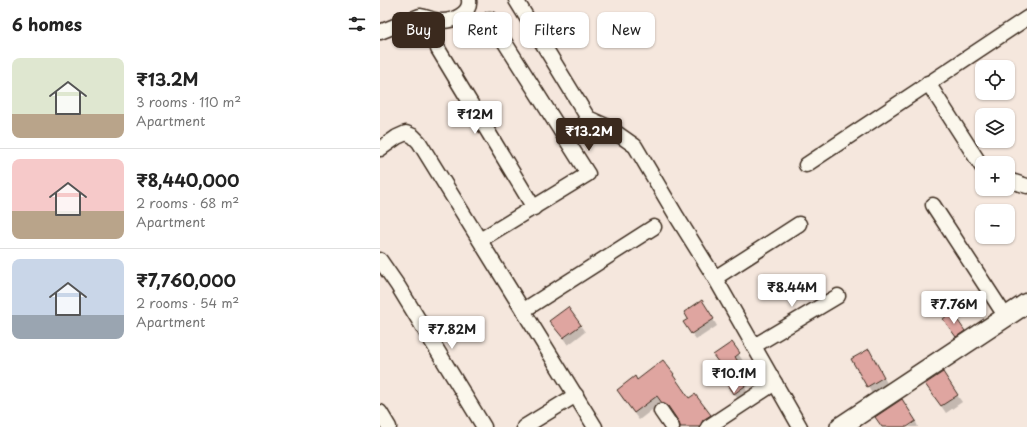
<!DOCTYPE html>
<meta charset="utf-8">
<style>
body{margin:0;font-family:"Playpen Sans",sans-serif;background:#f6f6f6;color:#222;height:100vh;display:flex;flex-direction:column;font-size:15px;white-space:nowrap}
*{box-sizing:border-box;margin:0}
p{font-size:13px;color:#767676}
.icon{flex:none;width:22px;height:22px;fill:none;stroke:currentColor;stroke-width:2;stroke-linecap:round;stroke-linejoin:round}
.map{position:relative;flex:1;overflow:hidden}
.details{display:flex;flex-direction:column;background:#fff;width:380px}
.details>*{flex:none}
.hud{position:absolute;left:12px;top:12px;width:380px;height:36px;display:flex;gap:8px}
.fabs{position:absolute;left:595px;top:60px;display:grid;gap:8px}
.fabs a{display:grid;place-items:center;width:40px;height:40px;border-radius:8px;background:#fff;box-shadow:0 1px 3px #0004;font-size:20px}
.price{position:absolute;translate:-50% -34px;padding:0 9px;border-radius:4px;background:#fff;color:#222;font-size:13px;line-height:26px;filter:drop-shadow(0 1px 2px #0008)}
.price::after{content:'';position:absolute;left:50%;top:24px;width:12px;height:9px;margin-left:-6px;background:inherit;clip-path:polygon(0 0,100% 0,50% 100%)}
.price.selected{background:#3b2a1e;color:#fff}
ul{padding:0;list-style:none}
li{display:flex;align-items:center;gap:12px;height:100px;padding:0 12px}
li+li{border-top:1px solid #e0e0e0}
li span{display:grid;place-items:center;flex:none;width:112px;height:80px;border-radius:8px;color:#555}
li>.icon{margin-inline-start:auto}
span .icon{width:48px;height:48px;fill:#fffc;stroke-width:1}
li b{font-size:17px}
h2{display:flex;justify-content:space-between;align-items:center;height:48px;padding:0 12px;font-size:17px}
.tag{padding:0 14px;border-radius:8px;background:#fff;box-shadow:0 1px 3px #0004;font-size:14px;line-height:36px}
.tag.selected{background:#3b2a1e;color:#fff}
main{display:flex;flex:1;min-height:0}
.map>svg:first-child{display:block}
.shadow{fill:#0003}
.building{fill:#dfa5a0;stroke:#3b2a1e}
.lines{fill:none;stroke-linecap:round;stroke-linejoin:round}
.street-casing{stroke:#3b2a1e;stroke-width:17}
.secondary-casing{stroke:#3b2a1e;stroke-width:22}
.street{stroke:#fbf7ec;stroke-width:14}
.secondary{stroke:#fbf7ec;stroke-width:19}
</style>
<main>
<section class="details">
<h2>6 homes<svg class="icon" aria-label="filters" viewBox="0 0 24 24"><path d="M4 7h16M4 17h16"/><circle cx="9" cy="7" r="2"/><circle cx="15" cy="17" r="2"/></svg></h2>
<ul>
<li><span style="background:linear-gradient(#dfe7d0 70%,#b9a48a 0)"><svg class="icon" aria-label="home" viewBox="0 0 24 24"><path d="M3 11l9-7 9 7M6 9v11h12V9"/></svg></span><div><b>₹13.2M</b><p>3 rooms · 110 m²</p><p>Apartment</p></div></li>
<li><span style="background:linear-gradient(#f6c9c9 65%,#b9a48a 0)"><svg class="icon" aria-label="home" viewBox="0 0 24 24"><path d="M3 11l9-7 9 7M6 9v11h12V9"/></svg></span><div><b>₹8,440,000</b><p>2 rooms · 68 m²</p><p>Apartment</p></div></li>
<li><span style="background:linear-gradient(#c9d6e8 70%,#9aa5b1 0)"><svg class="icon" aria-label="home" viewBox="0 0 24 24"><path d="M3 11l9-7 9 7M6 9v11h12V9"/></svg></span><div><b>₹7,760,000</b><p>2 rooms · 54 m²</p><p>Apartment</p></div></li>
</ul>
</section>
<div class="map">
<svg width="647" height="427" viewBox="0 0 647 427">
<rect width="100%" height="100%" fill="#f5e7dd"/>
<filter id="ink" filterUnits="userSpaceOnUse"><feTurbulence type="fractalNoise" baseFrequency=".025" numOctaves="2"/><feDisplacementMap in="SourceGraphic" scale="8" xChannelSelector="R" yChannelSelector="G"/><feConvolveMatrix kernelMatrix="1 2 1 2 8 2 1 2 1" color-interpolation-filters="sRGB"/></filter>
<g filter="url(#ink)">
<g class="shadow">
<path d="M333,319l4,7 -21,14 -11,-18z"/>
<path d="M171,321l29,4 5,7 -17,13z"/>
<path d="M568,326l17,5 4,8 -8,5z"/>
<path d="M351,343l12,18 -4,3 12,20 -6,4 4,6 -10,7 -13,-20 -1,-10 -6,-8z"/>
<path d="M489,351l19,34 -16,9 -19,-35z"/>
<path d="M283,361l26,38 21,17 4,7 -5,4h-28l-8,-13 -5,-4 -6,-8 -23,18 -17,-22 -4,-8 19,-9z"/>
<path d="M551,391l26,4 5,7 -16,11z"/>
<path d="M536,422l2,5h-9z"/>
</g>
<g class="building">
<path d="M322,300l12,19 -23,15 -8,-12 5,-3 -4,-7z"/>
<path d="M188,307l13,18 -18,13 -14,-17z"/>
<path d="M572,312l13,19 -9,6 -13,-18z"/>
<path d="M352,342l8,11 -5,4 13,19 -6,4 3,6 -11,8 -14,-21 4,-3 -11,-15z"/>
<path d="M489,349l15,28 -17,10 -16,-28z"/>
<path d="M283,360l11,14 -1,1 16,23 6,-4 16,21 -8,5 -3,7h-20l-1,-5 -11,-16 -6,-3 -5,-7 -23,17 -17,-23 18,-14 2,4z"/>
<path d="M563,372l15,23 -17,11 -16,-22z"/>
<path d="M522,399l14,22 -9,6h-25l-7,-10z"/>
</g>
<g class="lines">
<g class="street-casing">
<g id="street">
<path d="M136,0l72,118 20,9 27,19 42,71 38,61 85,149"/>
<path d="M0,32l40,-16c8,1 14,5 22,5 12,0 29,-8 27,-21"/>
<path d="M58,49l96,159"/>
<path d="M548,83l54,84"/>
<path d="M0,149l17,-12 9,-4 7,3 6,6 176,285"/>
<path d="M426,165l221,-147"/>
<path d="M628,180l19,6"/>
<path d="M553,205l73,112"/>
<path d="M100,240l108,-66 -98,-155"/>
<path d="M0,260l18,26 86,141"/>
<path d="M335,278l84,-54"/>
<path d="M144,310l130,-83"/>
<path d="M374,346l84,-50"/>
<path d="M281,411l11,16"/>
<path d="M0,412l9,15"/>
<path d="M144,427l52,-32"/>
<path d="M328,427l67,-44"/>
</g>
</g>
<g class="secondary-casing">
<path id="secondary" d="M460,427l187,-124"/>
</g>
<use href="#street" class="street"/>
<use href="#secondary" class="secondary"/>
</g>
</g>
</svg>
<div class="fabs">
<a><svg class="icon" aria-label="locate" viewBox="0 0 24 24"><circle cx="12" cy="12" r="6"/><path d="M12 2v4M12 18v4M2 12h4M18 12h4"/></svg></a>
<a><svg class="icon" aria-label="layers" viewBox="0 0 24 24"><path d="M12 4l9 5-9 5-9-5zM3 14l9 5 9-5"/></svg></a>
<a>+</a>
<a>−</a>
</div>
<b class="price" style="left:95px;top:135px">₹12M</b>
<b class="price selected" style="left:209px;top:152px">₹13.2M</b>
<b class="price" style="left:412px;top:308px">₹8.44M</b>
<b class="price" style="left:574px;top:325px">₹7.76M</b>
<b class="price" style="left:72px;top:350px">₹7.82M</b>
<b class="price" style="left:354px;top:394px">₹10.1M</b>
<div class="hud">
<a class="tag selected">Buy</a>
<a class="tag">Rent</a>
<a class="tag">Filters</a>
<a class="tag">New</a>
</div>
</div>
</main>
